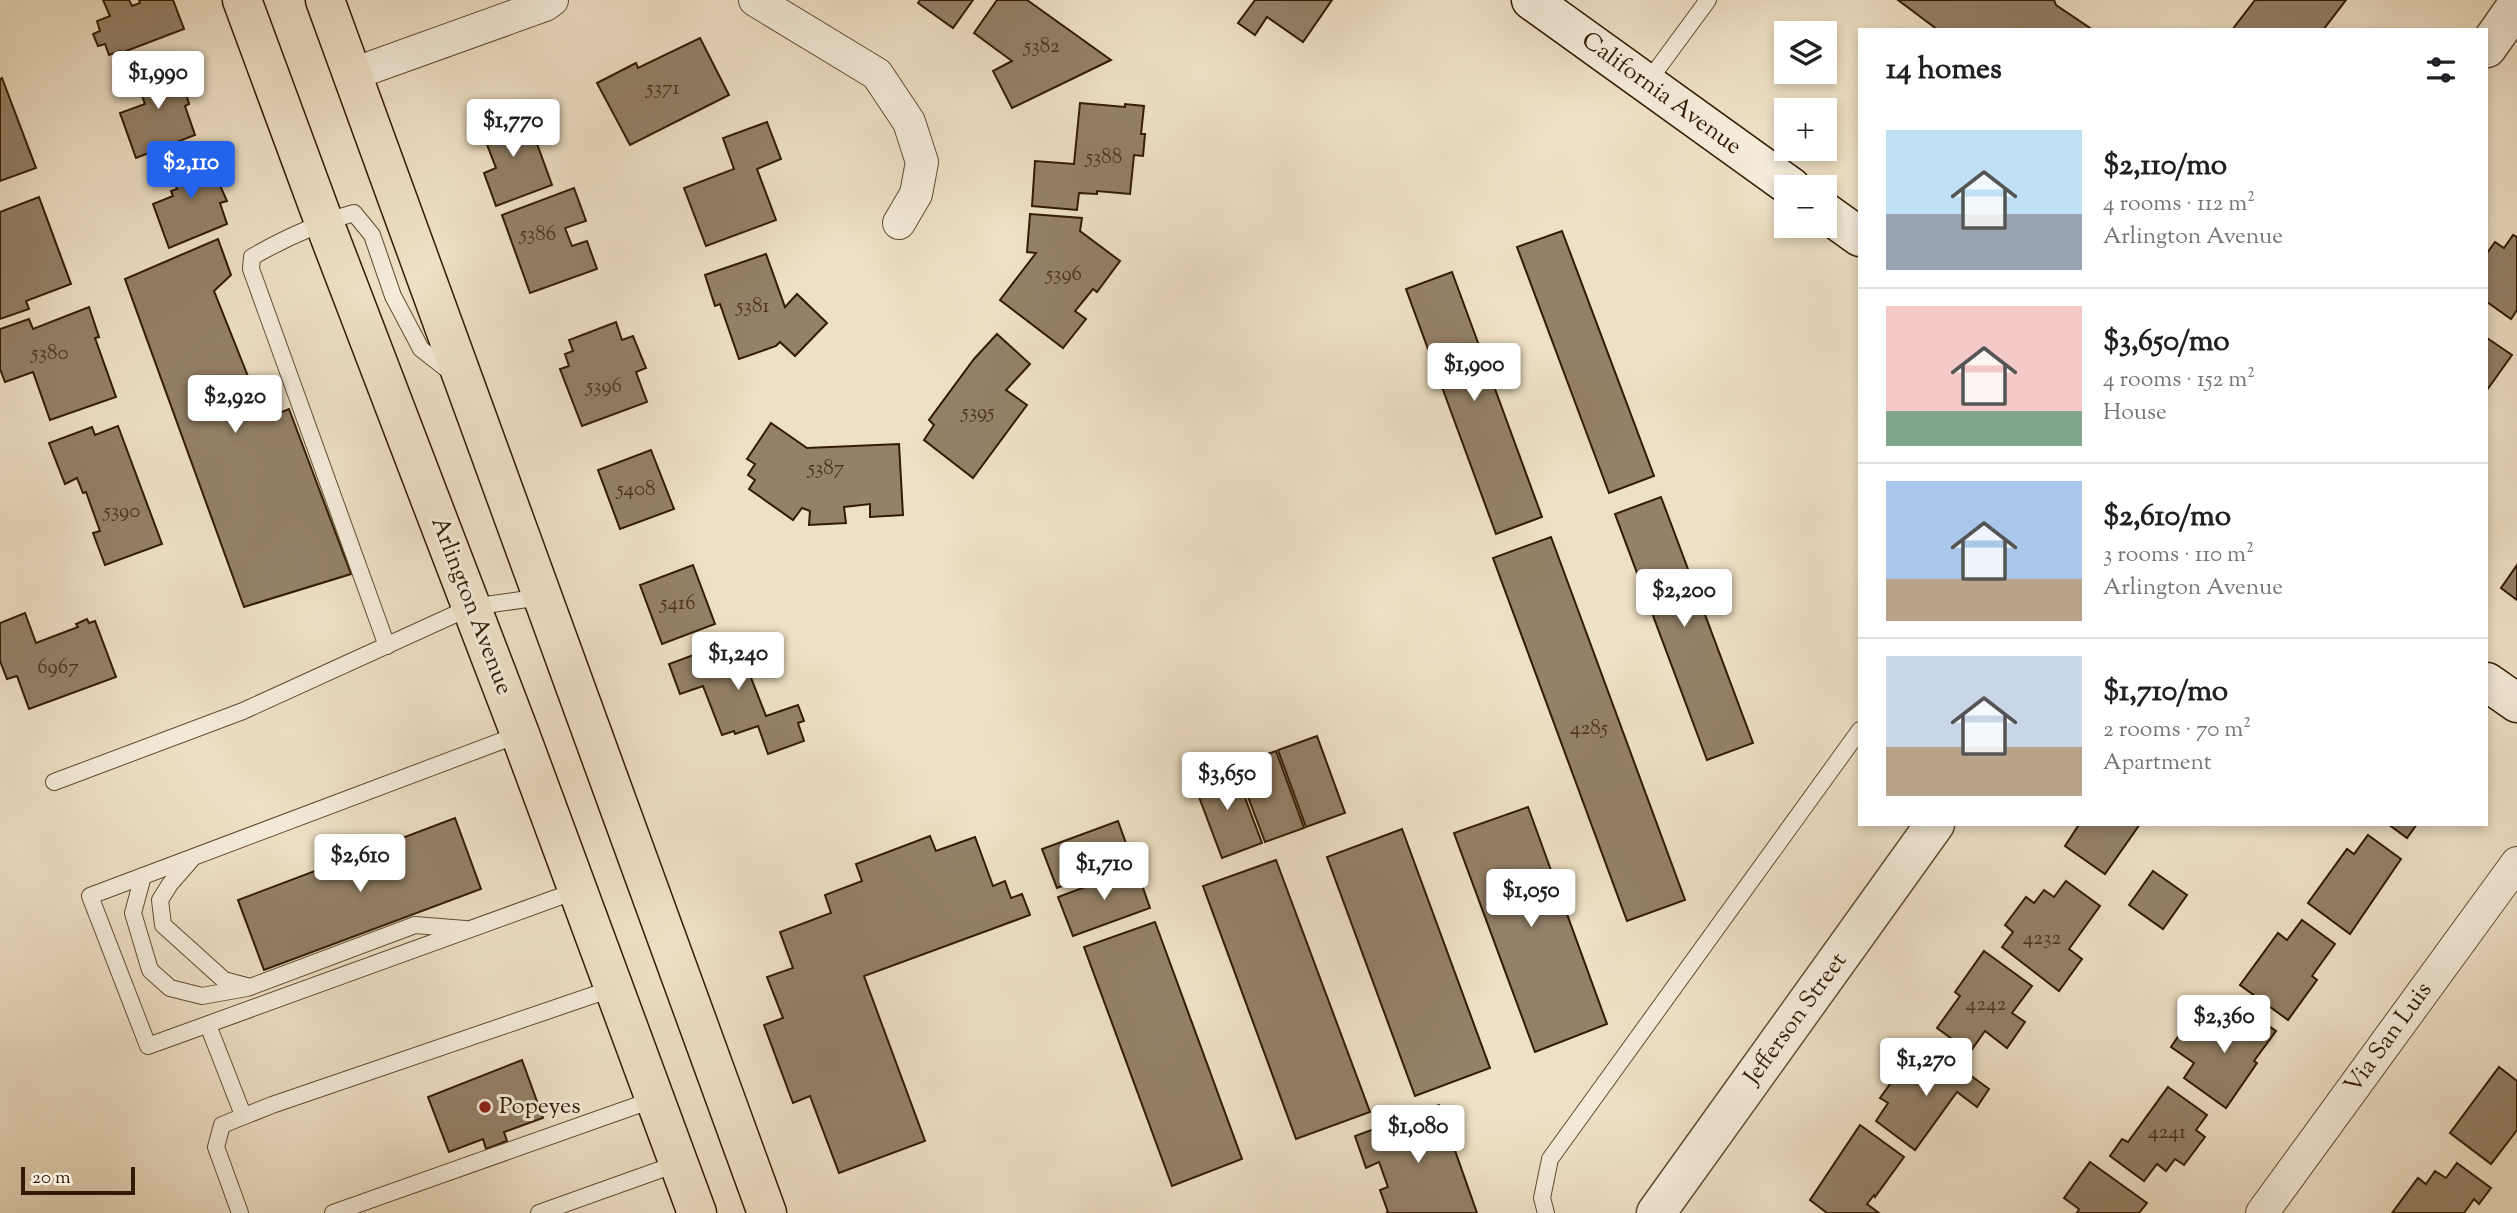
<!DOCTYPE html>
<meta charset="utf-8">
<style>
body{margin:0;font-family:"Sorts Mill Goudy",serif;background:#f2f2f2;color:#202124;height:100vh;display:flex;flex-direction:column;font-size:26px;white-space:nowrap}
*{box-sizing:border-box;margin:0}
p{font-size:23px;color:#757577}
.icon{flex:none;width:38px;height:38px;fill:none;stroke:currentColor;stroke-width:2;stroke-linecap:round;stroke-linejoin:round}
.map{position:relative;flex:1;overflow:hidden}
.side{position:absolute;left:1858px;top:28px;width:630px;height:798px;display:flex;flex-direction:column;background:#fff;border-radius:0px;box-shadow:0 4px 10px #0003}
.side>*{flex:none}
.tools{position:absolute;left:1774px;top:21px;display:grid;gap:14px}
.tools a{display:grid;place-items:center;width:63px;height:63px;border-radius:0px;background:#fff;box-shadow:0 4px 10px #0003;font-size:35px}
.scale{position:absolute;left:21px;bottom:18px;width:114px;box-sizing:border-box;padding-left:7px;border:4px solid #321b02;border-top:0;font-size:19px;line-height:24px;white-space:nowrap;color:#321b02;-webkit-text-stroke:5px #f4ebd9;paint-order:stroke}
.price{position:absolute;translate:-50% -60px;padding:0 16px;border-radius:7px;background:#fff;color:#222;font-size:23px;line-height:46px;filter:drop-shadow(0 2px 4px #0008)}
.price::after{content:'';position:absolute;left:50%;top:42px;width:21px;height:16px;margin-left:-10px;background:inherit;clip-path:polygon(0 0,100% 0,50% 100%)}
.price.current{background:#2563eb;color:#fff}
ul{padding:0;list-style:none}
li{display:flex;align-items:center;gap:21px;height:175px;padding:0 28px}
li+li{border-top:2px solid #e0e0e0}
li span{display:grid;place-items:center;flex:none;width:196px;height:140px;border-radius:0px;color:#555}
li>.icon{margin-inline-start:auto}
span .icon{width:84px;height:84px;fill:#fffc;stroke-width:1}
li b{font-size:30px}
h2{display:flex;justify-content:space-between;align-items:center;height:84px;padding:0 28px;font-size:30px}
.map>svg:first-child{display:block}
.building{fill:#948167;stroke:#321b02;stroke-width:2}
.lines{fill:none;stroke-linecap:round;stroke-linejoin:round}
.service-casing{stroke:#614c32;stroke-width:18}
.minor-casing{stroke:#614c32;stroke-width:34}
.tertiary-casing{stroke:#614c32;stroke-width:41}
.secondary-casing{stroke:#321b02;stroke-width:41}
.primary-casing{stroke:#321b02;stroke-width:41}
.service{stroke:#f4ebd9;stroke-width:16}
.minor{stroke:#f4ebd9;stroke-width:32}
.tertiary{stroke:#f4ebd9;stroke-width:38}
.secondary{stroke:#f4ebd9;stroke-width:38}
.primary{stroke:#eee0c4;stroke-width:38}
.poi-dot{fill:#8f2418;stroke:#f4ebd9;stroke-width:2.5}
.labels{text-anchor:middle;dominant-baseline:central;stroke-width:6;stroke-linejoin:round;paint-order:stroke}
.number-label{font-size:21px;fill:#4a341b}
.street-label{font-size:24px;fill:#321b02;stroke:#f4ebd9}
.poi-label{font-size:24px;fill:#321b02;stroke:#f4ebd9;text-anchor:start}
</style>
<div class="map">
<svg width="2517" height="1213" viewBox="0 0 2517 1213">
<rect width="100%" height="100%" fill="#eee0c4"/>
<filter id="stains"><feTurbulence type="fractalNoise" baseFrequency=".00286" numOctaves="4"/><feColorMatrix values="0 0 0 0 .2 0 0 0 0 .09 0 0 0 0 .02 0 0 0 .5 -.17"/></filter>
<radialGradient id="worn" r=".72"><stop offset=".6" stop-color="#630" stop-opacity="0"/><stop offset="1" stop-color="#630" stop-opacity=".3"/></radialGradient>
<g class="building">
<path d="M103,0h26l3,6 8,-3 -1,-3h34l11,29 -63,24 -1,-2 -11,4 -4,-11 -7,2 -5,-12 7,-3 -3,-10 13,-5z"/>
<path d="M920,0h53l-20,28 -35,-25z"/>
<path d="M997,0h30l84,60 -99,48 -19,-37 19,-10 -38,-28z"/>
<path d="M1255,0h77l-29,42 -36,-25 -12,18 -17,-12z"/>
<path d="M1898,0h156l2,5 37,25h-155z"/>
<path d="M2255,0h91l-23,30h-91z"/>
<path d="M700,38l29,57 -99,50 -33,-62 39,-20 2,5z"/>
<path d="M170,60l9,25 4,-2 6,21 -4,2 10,29 -59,23 -16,-45 25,-9 -11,-31z"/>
<path d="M2,78l34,90 -36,13v-102z"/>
<path d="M1080,103l45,4v-3l19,2 -3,28h4l-2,22 -9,-1 -4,39 -33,-3v3l-18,-1 -2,17 -45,-4 3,-45 39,3z"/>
<path d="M512,109l7,17 5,-1 3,7 5,-2 20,55 -56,21 -12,-33 12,-5 -18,-47z"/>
<path d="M767,122l14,37 -24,10 19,51 -70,26 -22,-58 50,-19 -11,-31z"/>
<path d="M203,150l9,25 3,-1 12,27 -7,2 7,21 -58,24 -16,-44 20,-8 -2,-5 6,-2 -10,-26z"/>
<path d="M574,188l12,33 -21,7 7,18 15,-5 10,28 -67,24 -28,-78z"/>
<path d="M39,197l32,87 -45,17 3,8 -29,10v-107z"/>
<path d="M1030,214l52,4 -2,13 40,30 -23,31 -4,-3 -18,22 11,8 -23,29 -63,-48 36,-47 -9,-1z"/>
<path d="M1562,231l92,245 -45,17 -92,-246z"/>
<path d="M2513,235l4,2v73l-6,9 -24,-17v-49l8,-11 9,6z"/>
<path d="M218,239l13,36 -17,16 51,128 24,-10 62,165 -107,33 -119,-328z"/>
<path d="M766,254l19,53 12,-13 30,29 -32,33 -15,-14 -4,4 -37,13 -19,-55 -5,2 -10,-31z"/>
<path d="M1452,272l90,245 -46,17 -90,-245z"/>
<path d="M89,307l10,30 -4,1 21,59 -66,23 -17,-48 -28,10 -5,-13v-40l29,-10 4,10z"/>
<path d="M616,322l6,18 11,-4 13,32 -10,4 11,30 -65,24 -22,-57 9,-3 -4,-12 8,-3 -4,-11z"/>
<path d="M997,334l33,30 -24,26 21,15 -54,73 -49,-38 10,-15 -5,-5 45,-61z"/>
<path d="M2487,338l25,17 -25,35z"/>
<path d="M771,423l36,25 92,-4 4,71 -33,2v-13l-26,3 2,16 -37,2 1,-14 -8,-3 -9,12 -44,-31 6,-9 -7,-5 7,-11 -8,-5z"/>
<path d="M118,426l44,118 -57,21 -12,-32 7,-2 -14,-39 -3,1 -6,-15 -12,6 -16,-41 43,-16 3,8z"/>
<path d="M651,450l23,59 -54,20 -22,-59z"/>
<path d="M1661,497l92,246 -46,17 -92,-246z"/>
<path d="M1551,537l134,363 -58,21 -134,-363z"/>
<path d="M693,565l22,59 -53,20 -22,-59z"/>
<path d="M2517,565v35l-16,-12z"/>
<path d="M25,613l11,30 42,-16 -2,-3 11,-5 2,4 6,-2 21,56 -87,32 -12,-33 -10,3 -7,-18v-38z"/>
<path d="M750,634l6,17 15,-5 4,11 -27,13 18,46 32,-11 6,16 -6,2 6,18 -36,13 -10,-28 -23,8 -1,-3 -12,4 -19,-49 -23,8 -11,-30z"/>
<path d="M1317,736l28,77 -39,14 -28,-77z"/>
<path d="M1276,751l28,77 -39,14 -29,-77z"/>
<path d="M1233,766l29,77 -40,15 -29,-77z"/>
<path d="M1528,807l79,217 -72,28 -81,-219z"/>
<path d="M455,818l26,71 -217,81 -26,-70z"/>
<path d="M1118,821l14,39 -75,28 -15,-39z"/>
<path d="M2077,824h63l-35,50 -40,-28 13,-20z"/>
<path d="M2388,824h29l-10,14z"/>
<path d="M1402,829l88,239 -75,28 -88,-239z"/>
<path d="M2368,835l33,24 -51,75 -42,-31 39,-54 7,5z"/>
<path d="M930,836l6,15 39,-14 18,49 12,-5 6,17 11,-4 8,21 -166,61 61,165 -86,32 -29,-77 -17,7 -29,-78 19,-7 -16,-41 26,-9 -13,-36 51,-19 -6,-18 37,-14 -6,-17z"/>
<path d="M1276,860l94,252 -74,27 -93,-253z"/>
<path d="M1136,868l14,40 -77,28 -15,-39z"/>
<path d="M2153,871l34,24 -24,34 -34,-24z"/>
<path d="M2066,881l34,25 -31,43 13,10 -23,32 -57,-44 11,-15 -8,-7 21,-28 8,6 10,-13 10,7z"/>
<path d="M2302,920l33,24 -23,32 5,4 -29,40 -48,-35 38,-52 9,7z"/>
<path d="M1155,922l87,237 -70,27 -88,-239z"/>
<path d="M1984,951l48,35 -20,27 13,9 -18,26 -22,-17 -15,21 -33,-24 23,-32 -5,-4z"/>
<path d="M2243,1008l33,23 -22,30 3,2 -31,45 -42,-30 10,-15 -23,-16 17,-25 16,12 2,-2 6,4 10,-13 7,5z"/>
<path d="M1940,1053l49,36 -12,18 -20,-15 -42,58 -39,-29 12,-18 -8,-5 21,-29 8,6 11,-15 10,7z"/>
<path d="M522,1060l21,58 -39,14 3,9 -21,8 -3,-10 -34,13 -21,-55z"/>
<path d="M2499,1067l18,14v49l-26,34 -41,-31z"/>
<path d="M2168,1087l39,28 -11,15 9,7 -21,28 -9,-6 -9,12 -9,-7 -13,17 -34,-25 12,-17 6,3z"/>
<path d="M1439,1105l38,108h-91l2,-1 -8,-22 8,-3 -9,-25 -13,6 -11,-32z"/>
<path d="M1860,1125l44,32 -29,40 -1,-2 -7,9 12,9h-52l-17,-13z"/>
<path d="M2090,1162l57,41 -8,10h-62l2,-4 -15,-11z"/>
<path d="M2457,1163l34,25 -12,16 -5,-5 -10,14h-72l26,-35 8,6 9,-13 11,7z"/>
</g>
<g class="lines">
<g class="service-casing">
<g id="service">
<path d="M1647,83l61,-83"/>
<path d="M387,646l-136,-377 1,-12c33,-19 66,-34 102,-44l18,22 21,61 28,53 32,25"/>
<path d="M520,734l-430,162 58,150 430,-156"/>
<path d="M54,782l189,-71 228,-104 71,-10"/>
<path d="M191,860l-21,24 -10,16 3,25 61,55 26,7 165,-62 50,4"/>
<path d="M143,876l-10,37 17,57 20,18 32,8 45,-8"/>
<path d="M208,1025l35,90"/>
<path d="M240,1213l-24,-66 6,-22 50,-20 342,-117"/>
<path d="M333,1213l322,-114"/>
<path d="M539,1213l140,-50"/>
<path d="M1546,1213l-4,-15 8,-39 310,-429"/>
</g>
</g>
<g class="minor-casing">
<g id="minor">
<path d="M755,0l122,74 32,48 13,40 -6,32 -17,29"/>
<path d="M353,74l192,-69 7,-5"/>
<path d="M2262,1213l255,-350"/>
</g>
</g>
<g class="tertiary-casing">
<g id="tertiary">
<path d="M2487,48l30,-43"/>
<path d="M1656,1213l279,-389"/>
</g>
</g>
<g class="secondary-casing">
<g id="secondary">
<path d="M1531,0l260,187"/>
<path d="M1825,212l35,25"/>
<path d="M2487,682l30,21"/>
</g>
</g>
<g class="primary-casing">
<g id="primary">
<path d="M242,0l82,222 196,512 177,479"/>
<path d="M325,0l442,1213"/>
</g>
</g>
<use href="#service" class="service"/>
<use href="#minor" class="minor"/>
<use href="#tertiary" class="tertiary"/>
<use href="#secondary" class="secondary"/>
<use href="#primary" class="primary"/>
</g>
<circle class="poi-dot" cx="485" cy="1107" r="7"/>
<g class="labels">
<g class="number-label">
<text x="1042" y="47">5382</text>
<text x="663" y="89">5371</text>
<text x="1104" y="158">5388</text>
<text x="538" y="235">5386</text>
<text x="1064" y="275">5396</text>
<text x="753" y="307">5381</text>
<text x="50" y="354">5380</text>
<text x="604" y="387">5396</text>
<text x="978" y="413">5395</text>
<text x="826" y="469">5387</text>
<text x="636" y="490">5408</text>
<text x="122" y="512">5390</text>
<text x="678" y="604">5416</text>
<text x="58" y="668">6967</text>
<text x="1589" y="729">4285</text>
<text x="2042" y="939">4232</text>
<text x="1986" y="1005">4242</text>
<text x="2167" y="1133">4241</text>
</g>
<g class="street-label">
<text transform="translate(1661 94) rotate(36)">California Avenue</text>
<text transform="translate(471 606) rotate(69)">Arlington Avenue</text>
<text transform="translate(1796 1019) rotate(-54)">Jefferson Street</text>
<text transform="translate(2389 1038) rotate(-54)">Via San Luis</text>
</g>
<g class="poi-label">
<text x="499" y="1107">Popeyes</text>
</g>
</g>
<rect width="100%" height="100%" filter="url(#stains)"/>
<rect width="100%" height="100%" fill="url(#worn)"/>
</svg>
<div class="tools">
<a><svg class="icon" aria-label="layers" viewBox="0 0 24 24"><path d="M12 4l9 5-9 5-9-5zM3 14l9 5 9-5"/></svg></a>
<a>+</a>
<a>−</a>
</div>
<div class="scale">20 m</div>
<b class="price" style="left:158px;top:111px">$1,990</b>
<b class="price" style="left:513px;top:159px">$1,770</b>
<b class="price current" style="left:191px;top:201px">$2,110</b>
<b class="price" style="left:1474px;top:403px">$1,900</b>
<b class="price" style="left:235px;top:435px">$2,920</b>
<b class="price" style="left:1684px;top:629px">$2,200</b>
<b class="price" style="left:738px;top:692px">$1,240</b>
<b class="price" style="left:1227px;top:812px">$3,650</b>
<b class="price" style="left:360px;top:894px">$2,610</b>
<b class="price" style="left:1104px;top:902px">$1,710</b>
<b class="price" style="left:1531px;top:929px">$1,050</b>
<b class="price" style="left:2224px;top:1055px">$2,360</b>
<b class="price" style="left:1926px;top:1098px">$1,270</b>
<b class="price" style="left:1418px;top:1165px">$1,080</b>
<section class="side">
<h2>14 homes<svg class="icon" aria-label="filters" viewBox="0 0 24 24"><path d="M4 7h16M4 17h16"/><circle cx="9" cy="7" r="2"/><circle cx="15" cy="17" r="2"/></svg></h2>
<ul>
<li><span style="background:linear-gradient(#bfe0f5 60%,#9aa5b1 0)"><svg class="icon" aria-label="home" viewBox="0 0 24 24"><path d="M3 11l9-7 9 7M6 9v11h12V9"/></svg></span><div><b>$2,110/mo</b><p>4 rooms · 112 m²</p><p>Arlington Avenue</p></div></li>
<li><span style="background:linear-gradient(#f6c9c9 75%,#7fa58c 0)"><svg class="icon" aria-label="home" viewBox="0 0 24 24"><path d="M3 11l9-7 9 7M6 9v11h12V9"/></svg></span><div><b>$3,650/mo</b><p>4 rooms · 152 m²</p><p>House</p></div></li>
<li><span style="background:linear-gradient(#a9c7e8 70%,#b9a48a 0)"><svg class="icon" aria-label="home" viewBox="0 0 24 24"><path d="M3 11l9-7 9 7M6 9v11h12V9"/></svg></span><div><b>$2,610/mo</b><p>3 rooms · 110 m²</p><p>Arlington Avenue</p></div></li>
<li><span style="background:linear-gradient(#c9d6e8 65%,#b9a48a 0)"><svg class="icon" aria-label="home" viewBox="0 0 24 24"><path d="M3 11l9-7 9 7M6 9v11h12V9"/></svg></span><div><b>$1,710/mo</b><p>2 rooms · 70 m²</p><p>Apartment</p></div></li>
</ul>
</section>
</div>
